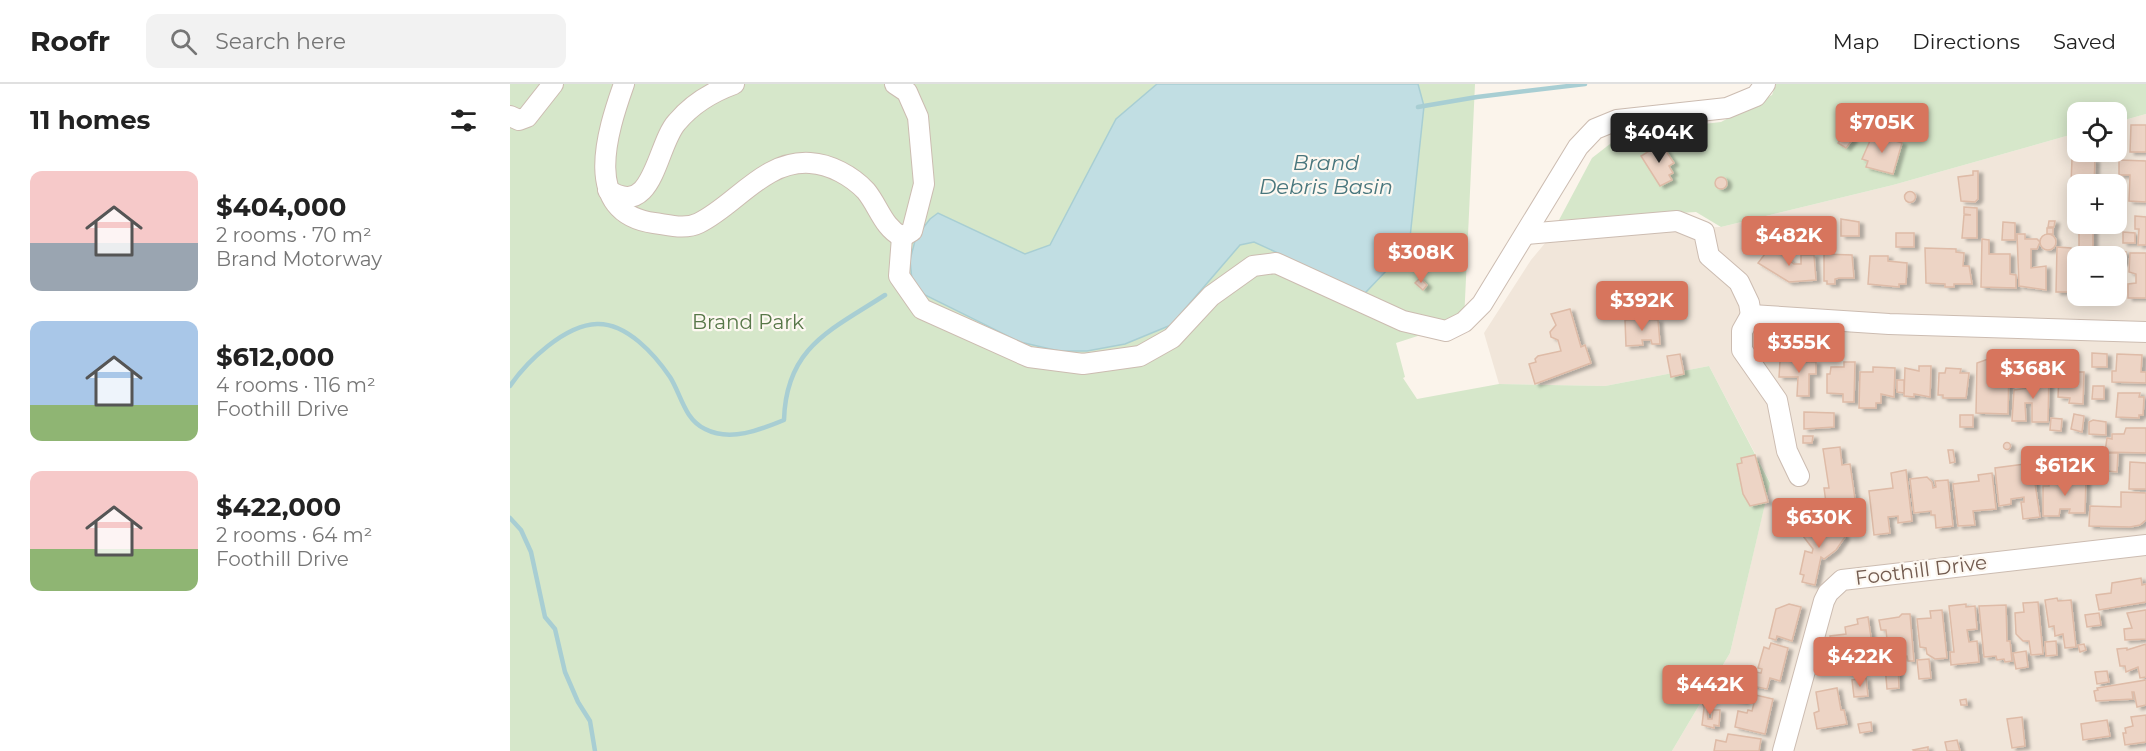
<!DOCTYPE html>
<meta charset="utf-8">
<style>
body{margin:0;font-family:Montserrat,sans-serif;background:#f2f2f2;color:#222;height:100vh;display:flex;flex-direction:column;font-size:22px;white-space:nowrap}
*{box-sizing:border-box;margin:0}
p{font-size:20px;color:#767676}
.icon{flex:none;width:33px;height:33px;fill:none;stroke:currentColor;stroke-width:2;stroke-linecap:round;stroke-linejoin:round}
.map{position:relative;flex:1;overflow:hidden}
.side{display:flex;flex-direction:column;background:#fff;width:510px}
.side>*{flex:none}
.controls{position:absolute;left:1557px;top:18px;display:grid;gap:12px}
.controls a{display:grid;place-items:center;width:60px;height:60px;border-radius:12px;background:#fff;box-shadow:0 3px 15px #0003;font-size:30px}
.price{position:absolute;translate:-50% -51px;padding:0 14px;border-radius:6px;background:#d7755d;color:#fff;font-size:20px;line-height:39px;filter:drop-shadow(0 2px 3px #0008)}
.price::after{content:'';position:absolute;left:50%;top:36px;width:18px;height:14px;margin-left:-9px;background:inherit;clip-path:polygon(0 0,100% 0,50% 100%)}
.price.current{background:#222;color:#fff}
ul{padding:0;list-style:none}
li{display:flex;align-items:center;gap:18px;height:150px;padding:0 30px}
li span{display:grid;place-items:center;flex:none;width:168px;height:120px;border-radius:12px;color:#555}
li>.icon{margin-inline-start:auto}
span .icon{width:72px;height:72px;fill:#fffc;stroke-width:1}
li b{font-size:26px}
h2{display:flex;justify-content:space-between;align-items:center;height:72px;padding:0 30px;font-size:26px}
header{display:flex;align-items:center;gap:36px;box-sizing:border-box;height:84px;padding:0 30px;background:#fff;border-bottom:2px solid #e0e0e0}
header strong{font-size:28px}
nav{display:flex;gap:33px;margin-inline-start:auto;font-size:21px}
.search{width:420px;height:54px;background:#f2f2f2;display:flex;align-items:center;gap:15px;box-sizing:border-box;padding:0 21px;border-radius:12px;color:#767676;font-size:22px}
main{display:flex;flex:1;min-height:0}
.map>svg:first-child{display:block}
.residential{fill:#f1e6da;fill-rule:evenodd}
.green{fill:#d6e7ca}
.water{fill:#c1dee3;stroke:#a8ced3;stroke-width:1.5}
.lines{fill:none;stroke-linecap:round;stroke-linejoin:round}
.stream{stroke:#a8ced3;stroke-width:4.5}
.building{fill:#edd4c5;stroke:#debba7;stroke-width:1.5;filter:url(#shadow)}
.minor-casing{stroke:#ccbcb1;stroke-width:22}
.minor{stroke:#fff;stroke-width:20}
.labels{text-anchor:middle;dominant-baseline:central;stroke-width:4.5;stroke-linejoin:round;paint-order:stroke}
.park-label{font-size:20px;fill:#587849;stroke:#fdf8f1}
.street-label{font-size:20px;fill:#735c50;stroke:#fdf8f1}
.water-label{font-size:21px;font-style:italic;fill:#48767d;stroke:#fdf8f1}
</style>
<header>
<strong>Roofr</strong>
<div class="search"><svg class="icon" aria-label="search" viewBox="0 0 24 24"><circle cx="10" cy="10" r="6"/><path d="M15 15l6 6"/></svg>Search here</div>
<nav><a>Map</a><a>Directions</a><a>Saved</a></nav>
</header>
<main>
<section class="side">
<h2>11 homes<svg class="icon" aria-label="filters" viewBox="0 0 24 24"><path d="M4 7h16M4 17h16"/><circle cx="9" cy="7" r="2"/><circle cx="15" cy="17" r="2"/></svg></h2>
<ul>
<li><span style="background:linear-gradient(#f6c9c9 60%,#9aa5b1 0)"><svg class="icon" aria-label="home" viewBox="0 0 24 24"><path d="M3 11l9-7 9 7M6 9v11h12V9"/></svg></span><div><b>$404,000</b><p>2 rooms · 70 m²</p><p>Brand Motorway</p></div></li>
<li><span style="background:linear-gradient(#a9c7e8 70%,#8fb573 0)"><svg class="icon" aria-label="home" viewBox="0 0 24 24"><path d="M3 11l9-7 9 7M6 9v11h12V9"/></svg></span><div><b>$612,000</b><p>4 rooms · 116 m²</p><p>Foothill Drive</p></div></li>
<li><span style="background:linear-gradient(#f6c9c9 65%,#8fb573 0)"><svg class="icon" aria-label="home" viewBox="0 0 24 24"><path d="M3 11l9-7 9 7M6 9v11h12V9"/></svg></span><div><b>$422,000</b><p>2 rooms · 64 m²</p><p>Foothill Drive</p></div></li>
</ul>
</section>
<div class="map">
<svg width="1636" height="667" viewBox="0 0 1636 667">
<defs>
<filter id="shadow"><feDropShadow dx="4.5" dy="2.5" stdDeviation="1.5" flood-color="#0004"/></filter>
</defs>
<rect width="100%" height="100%" fill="#fbf4eb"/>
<path class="residential" d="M1636,30v637h-474l58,-98 40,-171 -61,-116 -104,20 -106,-2 -15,-51 47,-73 15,-18 132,-14 43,-1 172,-42 184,-52 1,19h38l1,-30zM1568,100h38v40h-38zM1568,172h38v40h-38z"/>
<g class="green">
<path d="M0,0h965l-11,237 -68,22 9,34 -2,1 14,21 82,-15 106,2 104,-20 61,117 -40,170 -58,98h-1162z"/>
<path d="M1266,0h370v30l-29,8 -1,-10h-38l-1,21 -184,52 -172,42 -25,-15 -137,8 33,-62 32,-25 97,-11 51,-27z"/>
</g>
<path class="water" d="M647,0h261l6,22 -15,141 -44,46 -111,-51 -14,3 -69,80 -46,19 -38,7h-28l-39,-9 -95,-47 -13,-15 -2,-20 6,-23 14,-18 8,-6 87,41 25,-9 66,-126z"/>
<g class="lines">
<g class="stream">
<path d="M908,23l59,-10 108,-13"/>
<path d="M0,302c17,-25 55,-61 87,-62 30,-1 58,31 73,53 11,17 14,42 35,52 25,13 55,1 79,-9 2,-73 47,-90 101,-125"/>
<path d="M0,434l11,12 10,22 14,65 10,12 10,43 13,30 12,19 5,30"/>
</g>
</g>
<g class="building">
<path d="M1621,41h15v27h-16z"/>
<path d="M1335,49l8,6 -7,9 -8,-5z"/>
<path d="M1363,50l29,9 -9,31 -27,-7 2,-6 -6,-2z"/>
<path d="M1149,61h3l12,18 -5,3 4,7 -4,2 3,5 -12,6 -19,-30z"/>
<path d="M1562,75l23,1 -1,24 -23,-1z"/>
<path d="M1609,76l27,1v41l-17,-1 1,-26h-11z"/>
<path d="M1463,87h5v28l-3,3 -14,-1 -3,-24 15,-2z"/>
<circle cx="1211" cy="99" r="6"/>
<circle cx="1400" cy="113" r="5.5"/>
<path d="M1454,123l13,1v30h-15l2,-23h7l-7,-1z"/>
<path d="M1565,128h3v12h15v28h-14v-21h-4z"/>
<path d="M1625,132l11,1v28h-8l1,-16h-4z"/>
<path d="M1304,135l8,1v14l-9,-1z"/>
<path d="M1331,135l18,3v14h-18z"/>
<path d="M1539,137h6l-1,6h-6z"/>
<path d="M1493,138l12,1v17h-13z"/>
<rect x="1537" y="144" width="6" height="6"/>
<path d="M1613,148l12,1v10h-12z"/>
<rect x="1386" y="149" width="18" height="14"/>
<path d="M1507,150h8v5h12l3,3 -3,7h-6v19l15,-2v24l-27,-4z"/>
<circle cx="1538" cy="158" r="8"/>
<path d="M1472,155l7,1v14h21v20l6,1v13l-35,-1z"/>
<path d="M1261,162l23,18h7v-9h13l2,25 -27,2 -31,-19z"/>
<path d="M1547,163l14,1 -1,12h8v32h-22z"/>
<path d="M1415,164l31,1v3l8,1 -1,13h6l3,18h-18v3h-9v-3l-19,-1z"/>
<path d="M1591,167l25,1 -1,11 -9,-1v-6h-15z"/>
<path d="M1620,169h16v45h-18v-14l8,-1v-9l-7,-2z"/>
<path d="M1314,170l28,1 2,23h-15l-4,1v5h-8v-3h-3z"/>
<path d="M1360,172h18v5l19,2 -1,21h-7v3l-31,-3z"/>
<path d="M910,194l7,7 -4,5 -8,-7z"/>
<path d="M1142,207v5l9,-2 -1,21 -29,-2 -1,-21z"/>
<path d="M1060,225l11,38 4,-2 6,18 -56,21 -6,-20 7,-2 -1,-3 3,-3 23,-5 -3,-11 -7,-3 -1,-5 6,-7 -5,-11z"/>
<path d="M1131,235l17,1 2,24h-8l-1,-4h-9l1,5 -17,1 -1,-26z"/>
<path d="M1582,269l15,1v13h-15z"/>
<path d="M1170,270l4,20 -13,3 -4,-21z"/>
<path d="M1607,270l25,1 -1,17h5v11l-34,-1v-11h4z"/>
<path d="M1478,275l6,4h15l-1,51 -32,-1 1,-50z"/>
<path d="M1270,277l36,1v12h-7v22h-12l1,-19h-19z"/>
<path d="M1334,278h11l-1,40h-11v-8l-16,-1v-19h3l1,-7h13z"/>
<path d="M1409,282h12l-1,31 -16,-3v3l-10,-1 1,-28 14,3z"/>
<path d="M1363,283l22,1 -1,29 -13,-3v9h-5v5h-17l1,-36h13z"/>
<path d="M1436,284l15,1 -1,4h9l-3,25h-23v-3h-5l1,-22h6z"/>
<path d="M1529,287h10l-1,51h-16v-19h-7l1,18h-14l2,-31 21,-3z"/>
<path d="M1563,288h11l-1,32 -14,-1 1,-5 -12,-1 1,-22 14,3z"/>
<path d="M1387,296h7v13l-7,-1z"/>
<path d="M1583,302h11v13h-12z"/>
<path d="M1608,309h22l-1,4h5l-1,18h-4v3l-23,-1z"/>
<path d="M1294,328l30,1v14l-30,2z"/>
<path d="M1564,330l10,2 -2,16 -11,-3z"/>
<rect x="1450" y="331" width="13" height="12"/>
<path d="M1541,334l11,1 -1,12 -11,-1z"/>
<path d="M1583,336l13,2v13l-17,-1v-12z"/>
<path d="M1616,344h20v25l-41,-1 2,-14 5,1v-5h12z"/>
<path d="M1293,352h10l-1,7h-9z"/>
<circle cx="1497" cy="362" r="3.5"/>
<path d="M1330,363l2,18 8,-1 6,42 -29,4 -3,-22h5l-6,-39z"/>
<path d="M1438,366h5l2,12 -5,1z"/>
<path d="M1595,369h13l-1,19 -10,-1z"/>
<path d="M1245,371l13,47 -18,4 -7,-12 -6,-30 5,-1 -1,-5z"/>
<path d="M1620,378l16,1v26h-17z"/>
<path d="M1522,379l8,54 -17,2 -2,-17h3v-5l-13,2v5l-12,2 -4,-38z"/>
<path d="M1396,386l6,51 -14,2v-7l-10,1 2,16 -16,2 -5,-44 24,-3 -2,-15z"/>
<path d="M1482,389l4,36 -23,2 2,14 -17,1 -5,-42 26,-3 -1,-6z"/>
<path d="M1563,392l13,1 -1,36h-16l1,-4h-10l-1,7h-16v-30h6v-5h24z"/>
<path d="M1417,393l5,5 1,6 3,-1 -1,-6 13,-1 5,46 -17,2 -1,-13h-4v-4l-17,2 -4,-34z"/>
<path d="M1611,408l25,1v27l-6,5 -10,2 -41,-1 1,-20 31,1z"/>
<path d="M1276,415l14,2 -4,15 -12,-2z"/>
<path d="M1308,436l8,8 -4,3 2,2 9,-9 12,13 -9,13 -12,9 -3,-2 -6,28 -13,-3 2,-7 -4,-1 5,-23 7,2 1,-4 -10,-13z"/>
<path d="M1631,494l1,7 4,-1v18l-47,8 -3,-15 15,-2 1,-10z"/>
<path d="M1547,514l1,3 13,-1 5,47 -11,1 -2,-14 -8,2 -1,-10 -5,1 -4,-27z"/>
<path d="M1528,518l5,52 -12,1 -2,-14h-6l-7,-7 -1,-21 9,-1 -1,-9z"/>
<path d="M1279,520l12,3 -9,34 -15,-5 -1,4 -7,-2 7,-29z"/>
<path d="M1456,520v3l9,-1 2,23 -10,1 2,12 8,-1 2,21 -28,3 -1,-13h4l-5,-46z"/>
<path d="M1496,521l1,36h3l2,20 -7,1 -1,-3 -7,1 -1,-4 -12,1 -5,-51z"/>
<path d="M1432,526l5,48 -12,1 -8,-5 -1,-6 -6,-1 -3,-28 14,-1 -1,-7z"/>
<path d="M1636,526v29l-21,1 -1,-11 8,-1 -5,-15z"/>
<path d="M1589,529l2,12 -14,2 -2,-12z"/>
<path d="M1392,530h8l4,47h-6l-1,-5 -6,1 -1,-9 -12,2 -2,-20h-5l-2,-10 20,-3z"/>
<path d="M1358,533l5,34 -21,3 2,12 -26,4 -2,-13 7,-1 -3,-20 16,-2 -1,-7 13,-3 -1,-5z"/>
<path d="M1546,557l1,14 -11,1 -1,-14z"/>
<path d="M1261,559l17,5 -8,33 -10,-3 -3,11 -15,-3 4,-14 5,1 1,-4 -4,-1 6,-21 5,2z"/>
<path d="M1574,560l2,6 -6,2 -2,-7z"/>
<path d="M1636,560v33l-6,1 -2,-11 -12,5 -1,-6h-5l-3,-17 10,-1v2z"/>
<path d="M1516,567l2,16 -12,2 -3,-16z"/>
<path d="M1419,575l2,19 -12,1 -2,-19z"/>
<path d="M1388,580l1,24 -12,1 -2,-23z"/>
<path d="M1597,587l2,11 -12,2 -2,-12z"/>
<path d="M1356,594l2,18 -14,1 -2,-17z"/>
<path d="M1636,596v25l-9,2 -3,-15h-2l1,7 -37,2 -2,-10 4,-1 -1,-2z"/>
<path d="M1327,604l4,22h3l3,14 -30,5 -3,-16 5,-2 -3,-19z"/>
<path d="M1224,605l12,2 -2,10 -12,-2z"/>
<path d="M1241,610l22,5 -8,35 -30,-7 3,-16 9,2 1,-3 4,1 2,-8 -4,-1z"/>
<path d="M1196,612l2,23h4l1,-9h7l-1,16 -5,-1v3l-12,-3 2,-17 -3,-10z"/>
<path d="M1456,615l1,6h-6l-1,-5z"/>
<path d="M1636,631v27l-21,3 -2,-12h3l-1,-5 8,-2 -2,-9z"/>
<path d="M1512,633l3,29 -13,2 -5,-29z"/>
<path d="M1597,636l3,16 -27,4 -2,-16z"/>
<path d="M1361,638l1,9 -12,2 -2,-9z"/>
<path d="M1218,650l33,5 -2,12h-45l2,-11 10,2z"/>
<path d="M1447,656l3,11h-13l-2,-9z"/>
<path d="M1418,663v4h-14l-1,-1z"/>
</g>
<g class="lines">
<g class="minor-casing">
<g id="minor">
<path d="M114,0c-17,48 -43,129 30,139 15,2 31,7 45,0 37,-18 65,-63 111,-60 20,1 42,13 56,28 13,16 17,36 36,46"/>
<path d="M385,0l12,8 11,25 6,67 -12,47 -10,6"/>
<path d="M0,32l9,4 8,-3 26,-33"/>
<path d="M98,106c46,30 48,-45 69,-68 16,-19 35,-30 57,-38"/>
<path d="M1016,150l151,-13 27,11 5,24 30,26 10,21 2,12"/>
<path d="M392,153l-3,39 23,33 107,48 54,7 57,-8 32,-18 39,-42 42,-30 23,-3 127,58 43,10 18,-9 18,-18 96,-157 17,-18 22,-9 110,-12 29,-12 9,-12"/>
<path d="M1241,231l138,9 257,8"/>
<path d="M1241,231l-9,16v19l35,50 10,51 12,25"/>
<path d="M1273,667l41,-150 4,-8 14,-13 304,-35"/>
</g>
</g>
<use href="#minor" class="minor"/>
</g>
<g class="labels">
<g class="park-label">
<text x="238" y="238">Brand Park</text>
</g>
<g class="street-label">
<text transform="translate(1411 486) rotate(-7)">Foothill Drive</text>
</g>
<g class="water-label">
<text x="816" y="78">Brand<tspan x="816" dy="24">Debris Basin</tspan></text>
</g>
</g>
</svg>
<div class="controls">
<a><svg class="icon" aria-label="locate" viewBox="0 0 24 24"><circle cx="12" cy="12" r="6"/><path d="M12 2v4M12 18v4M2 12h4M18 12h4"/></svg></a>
<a>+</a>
<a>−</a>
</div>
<b class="price" style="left:1372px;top:70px">$705K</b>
<b class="price current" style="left:1149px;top:80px">$404K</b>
<b class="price" style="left:1279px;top:183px">$482K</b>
<b class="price" style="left:911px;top:200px">$308K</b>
<b class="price" style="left:1132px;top:248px">$392K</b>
<b class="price" style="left:1289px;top:290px">$355K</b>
<b class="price" style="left:1523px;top:316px">$368K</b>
<b class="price" style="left:1555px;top:413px">$612K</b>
<b class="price" style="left:1309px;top:465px">$630K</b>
<b class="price" style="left:1350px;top:604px">$422K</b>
<b class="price" style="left:1200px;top:632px">$442K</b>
</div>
</main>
